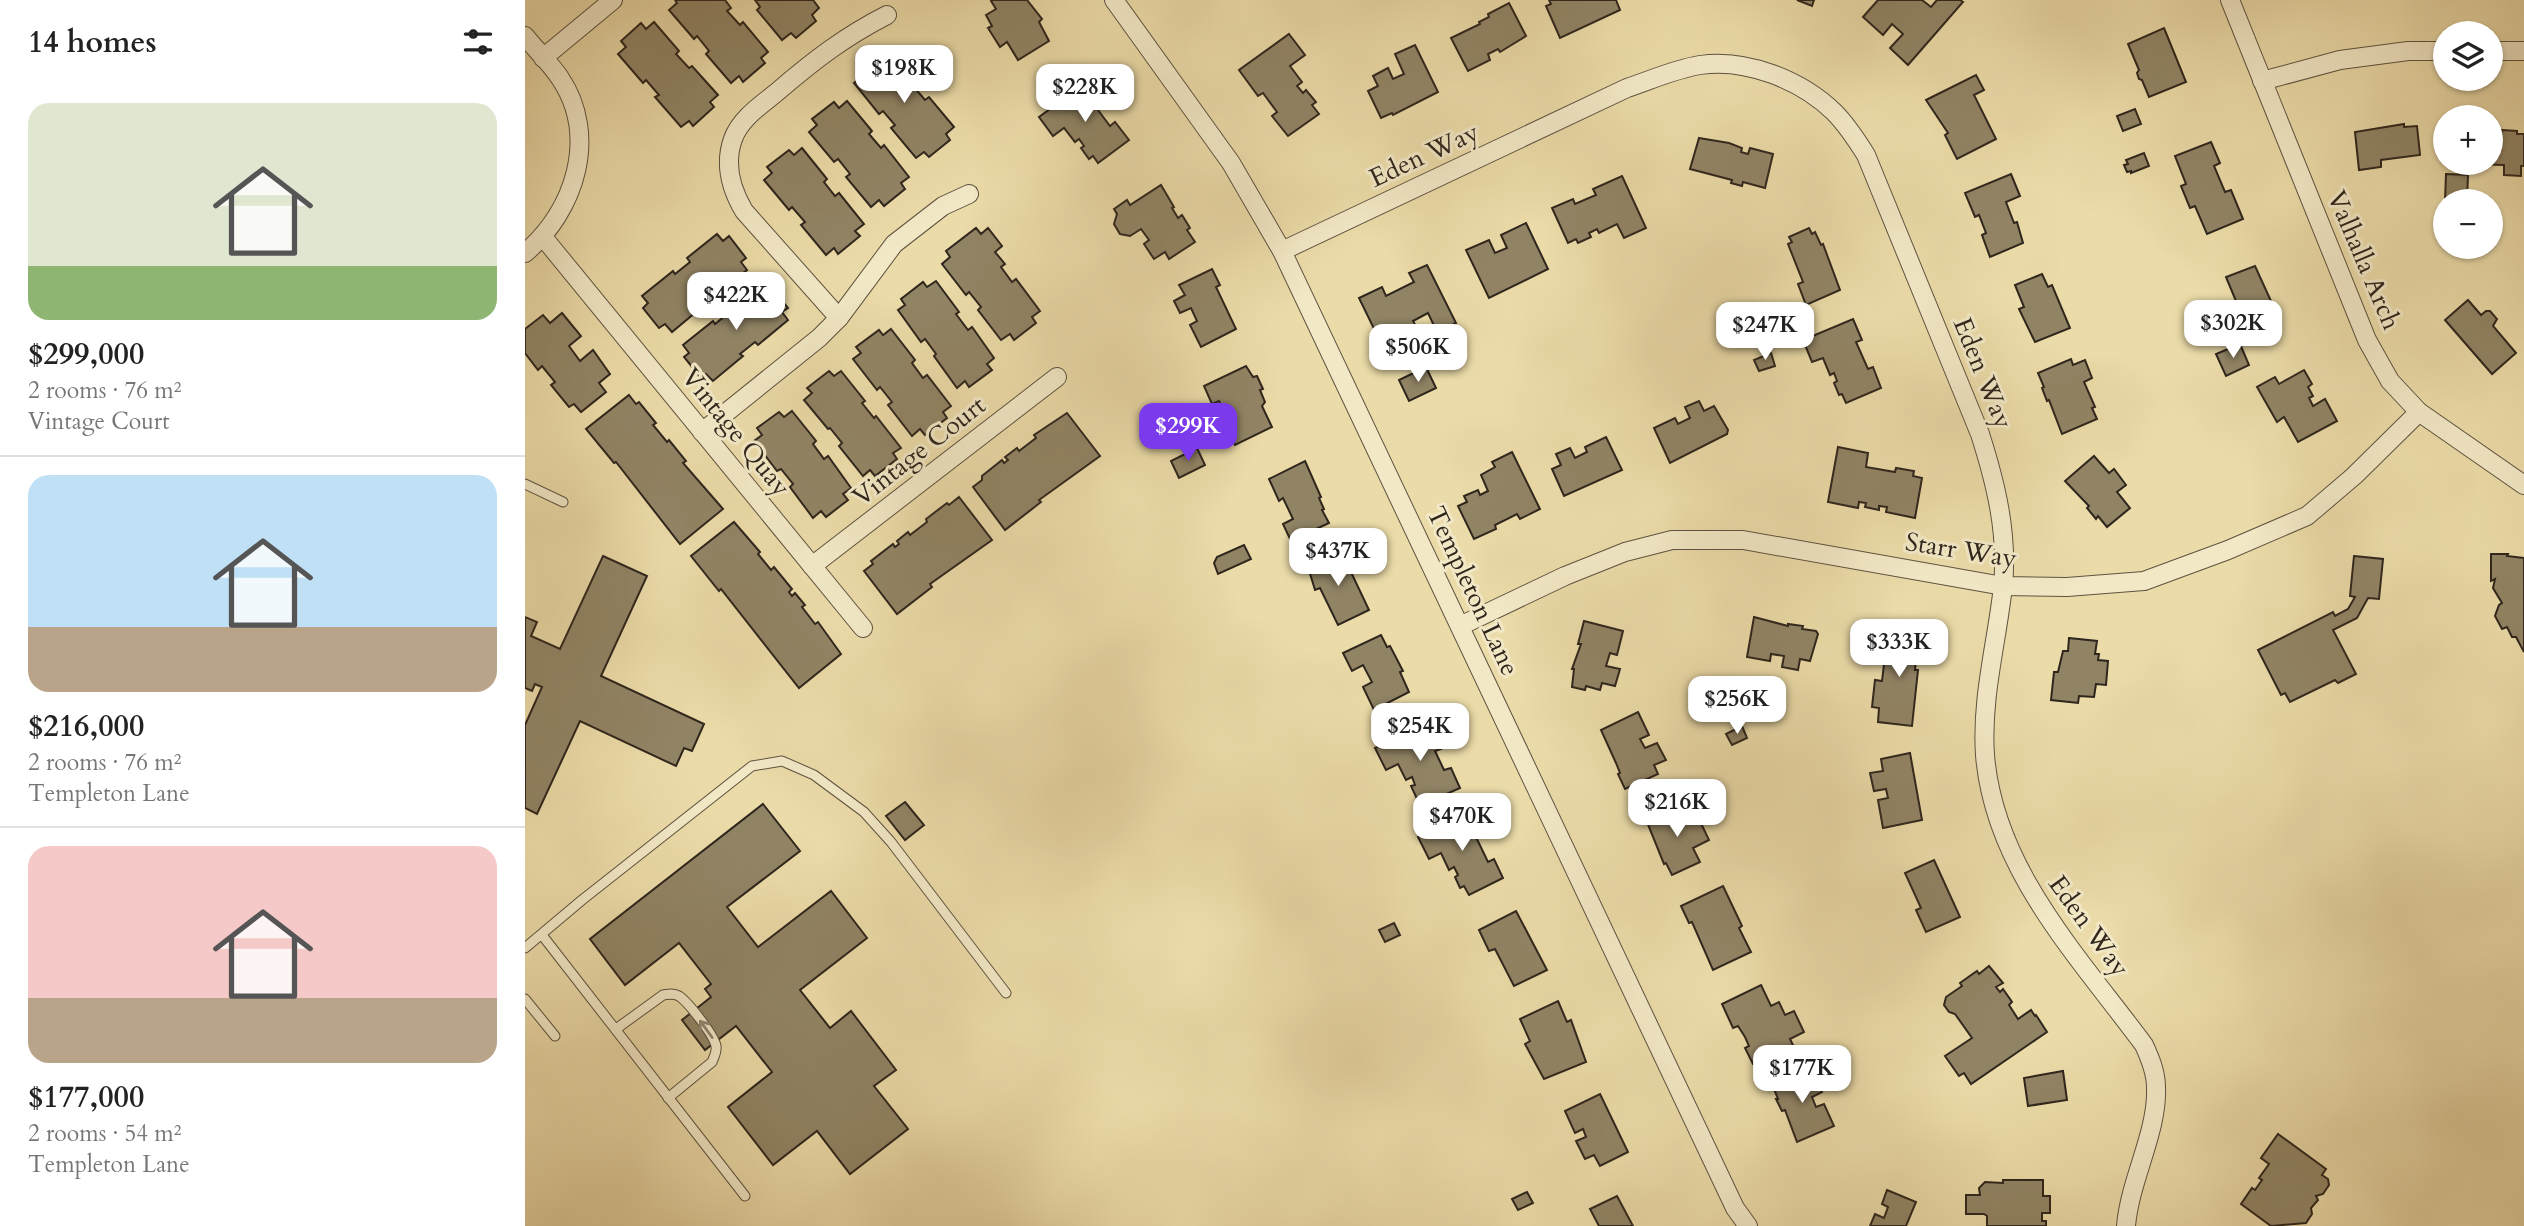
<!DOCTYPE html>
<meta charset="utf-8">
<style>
body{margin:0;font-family:Cardo,serif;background:#f2f2f2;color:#222;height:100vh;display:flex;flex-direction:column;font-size:26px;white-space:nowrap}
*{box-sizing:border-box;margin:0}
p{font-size:23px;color:#767676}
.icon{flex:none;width:38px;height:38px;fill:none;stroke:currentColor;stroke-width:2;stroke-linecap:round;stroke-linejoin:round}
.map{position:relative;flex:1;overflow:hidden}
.details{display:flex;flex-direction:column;background:#fff;width:525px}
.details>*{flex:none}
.fabs{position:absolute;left:1908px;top:21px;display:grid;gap:14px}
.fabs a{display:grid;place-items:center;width:70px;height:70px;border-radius:50%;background:#fff;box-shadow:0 2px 5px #0004;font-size:35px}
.price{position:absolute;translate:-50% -60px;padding:0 16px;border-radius:14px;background:#fff;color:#222;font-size:23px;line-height:46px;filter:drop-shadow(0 2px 4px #0008)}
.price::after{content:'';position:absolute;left:50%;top:42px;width:21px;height:16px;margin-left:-10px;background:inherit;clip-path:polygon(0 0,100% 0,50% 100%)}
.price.on{background:#7c3aed;color:#fff}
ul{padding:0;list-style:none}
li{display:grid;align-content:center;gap:14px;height:371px;padding:0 28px}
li+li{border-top:2px solid #e0e0e0}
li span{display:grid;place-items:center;height:217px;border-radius:21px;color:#555}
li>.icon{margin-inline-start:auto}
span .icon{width:126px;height:126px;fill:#fffc;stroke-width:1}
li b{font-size:30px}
h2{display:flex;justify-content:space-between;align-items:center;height:84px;padding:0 28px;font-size:30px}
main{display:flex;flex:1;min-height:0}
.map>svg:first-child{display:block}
.building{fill:#918465;stroke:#2f261d;stroke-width:2}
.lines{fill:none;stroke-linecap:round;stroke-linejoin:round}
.lane-casing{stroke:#5e5340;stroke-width:11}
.street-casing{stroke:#5e5340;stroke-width:20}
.lane{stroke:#f2e8c6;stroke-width:9}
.street{stroke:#f2e8c6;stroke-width:18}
.oneway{stroke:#908772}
.labels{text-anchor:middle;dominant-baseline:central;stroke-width:6;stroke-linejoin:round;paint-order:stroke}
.street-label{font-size:26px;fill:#2f261d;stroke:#f2e8c6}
</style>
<main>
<section class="details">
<h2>14 homes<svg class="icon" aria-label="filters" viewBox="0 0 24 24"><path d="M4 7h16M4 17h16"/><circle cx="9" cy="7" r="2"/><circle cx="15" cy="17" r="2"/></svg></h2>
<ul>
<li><span style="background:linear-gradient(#dfe7d0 75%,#8fb573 0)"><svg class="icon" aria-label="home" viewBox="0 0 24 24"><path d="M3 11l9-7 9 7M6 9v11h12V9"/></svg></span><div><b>$299,000</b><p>2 rooms · 76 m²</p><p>Vintage Court</p></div></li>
<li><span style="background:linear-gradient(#bfe0f5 70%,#b9a48a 0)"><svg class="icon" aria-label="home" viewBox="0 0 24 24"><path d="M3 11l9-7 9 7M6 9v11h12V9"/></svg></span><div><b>$216,000</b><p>2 rooms · 76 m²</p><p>Templeton Lane</p></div></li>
<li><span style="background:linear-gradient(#f6c9c9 70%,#b9a48a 0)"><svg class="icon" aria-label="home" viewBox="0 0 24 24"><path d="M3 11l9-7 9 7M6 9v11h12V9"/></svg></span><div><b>$177,000</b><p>2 rooms · 54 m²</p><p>Templeton Lane</p></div></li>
</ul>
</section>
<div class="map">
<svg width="1999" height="1226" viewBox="0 0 1999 1226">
<rect width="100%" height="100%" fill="#ebdba8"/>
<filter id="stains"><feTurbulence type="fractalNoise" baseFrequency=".00286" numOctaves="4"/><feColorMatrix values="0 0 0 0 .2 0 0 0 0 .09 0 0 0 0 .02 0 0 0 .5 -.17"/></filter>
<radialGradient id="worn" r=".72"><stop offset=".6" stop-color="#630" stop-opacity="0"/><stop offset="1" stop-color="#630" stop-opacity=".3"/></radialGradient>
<g class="building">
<path d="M150,0h50l6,8 -4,3 13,14 3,-3 25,30 -7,6 4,5 -22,19 -4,-6 -8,7 -25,-29 3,-3 -12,-15 -3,3 -25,-29 8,-7z"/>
<path d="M230,0h58l6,8 -7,7 4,6 -20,17 -5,-5 -9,7 -25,-30 3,-3z"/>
<path d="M468,0h34l15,19 -3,3 10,19 -31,19 -11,-18 -7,5 -12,-19 4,-2 -6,-11 10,-6 -5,-8z"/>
<path d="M1024,0h67l4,10 -60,28 -14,-32 5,-2z"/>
<path d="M1272,0h17l-2,6z"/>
<path d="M1353,0h44l9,7 6,-7h23l3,2 -55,63 -18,-17 13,-14 -11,-10 -9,11 -20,-18z"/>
<path d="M984,3l17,33 -26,16 -2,-3 -10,5 2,6 -22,11 -17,-33 29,-14 -1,-2 10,-5 -1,-3z"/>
<path d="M129,22l25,29 -3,3 13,14 3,-2 26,29 -8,7 4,5 -21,19 -4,-5 -8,6 -26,-30 4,-2 -13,-15 -3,3 -25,-29 8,-7 -5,-6 20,-18 5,6z"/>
<path d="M1639,28l22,54 -37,15 -7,-17 -3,-1 -2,-6 2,-3 -11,-26z"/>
<path d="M764,34l16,21 -15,11 12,16 -5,4 6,7 3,-3 10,12 -4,3 7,9 -31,22 -16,-20 5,-4 -14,-19 -5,3 -19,-26z"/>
<path d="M890,45l23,47 -45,23 -1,-2 -11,5 -13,-27 10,-5 -5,-10 15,-8 5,11 11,-5 -9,-20z"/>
<path d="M367,52l25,31 -4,3 12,14 4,-3 25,30 -8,7 4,6 -21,17 -5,-5 -8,6 -25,-30 4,-3 -12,-14 -4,3 -25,-31 8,-6 -4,-6 21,-18 5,6z"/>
<path d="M1451,75l8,15 -10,5 22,44 -39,20 -12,-24 3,-2 -22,-33z"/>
<path d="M561,83l17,23 -5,4 12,16 5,-4 14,18 -31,23 -5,-7 -4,3 -8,-11 3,-2 -5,-7 -4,3 -11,-14 -11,8 -14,-19z"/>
<path d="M322,101l25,30 -3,3 12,14 3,-3 25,32 -8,6 4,6 -21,17 -5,-6 -8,7 -25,-30 4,-3 -12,-15 -4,3 -25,-30 8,-7 -5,-6 22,-17 5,6z"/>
<path d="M1610,109l6,15 -18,7 -6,-15z"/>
<path d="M1879,124v3l13,-1 3,29 -39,5v7l-22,3 -4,-38z"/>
<path d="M1977,130l15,1v3h7v32h-3v10l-17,-1v-10l-37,-1 23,-1v-30l12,1z"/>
<path d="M1174,138l30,5 13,5 -1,4 7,2 2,-6 23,6 -8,34 -22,-6 -1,4 -11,-3 1,-3 -42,-11z"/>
<path d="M1686,142l9,21 -6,3 11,26 6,-2 12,29 -36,15 -12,-28 -5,2 -9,-22 5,-2 -11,-28z"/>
<path d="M277,148l25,31 -3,3 11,14 4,-3 25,31 -9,7 5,5 -22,18 -4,-6 -8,7 -25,-30 4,-3 -13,-15 -3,3 -25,-30 8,-7 -5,-6 22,-17 5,5z"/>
<path d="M1619,153l5,13 -18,7v-2l-4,1 -3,-7 4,-1 -2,-4z"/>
<path d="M1486,174l9,22 -14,6 8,21 3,-1 6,21 -33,14 -8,-22 4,-2 -7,-18 -4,2 -10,-24z"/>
<path d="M1921,174l22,1 -1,26h-22z"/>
<path d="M1097,176l24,52 -22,10 -7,-14 -18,9 -2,-4 -8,4 2,4 -13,6 -2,-4 -8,4 -16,-35 21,-9 2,5 21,-9 -3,-6z"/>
<path d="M636,185l13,22 -2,1 6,10 4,-3 8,13 -3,2 8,12 -26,17 -4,-7 -11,7 -10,-15 5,-4 -8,-11 -11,7 -10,-2 -6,-10 3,-10 -3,-5 13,-9 3,5z"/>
<path d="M1001,223l22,46 -59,29 -23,-48 23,-10 6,13 12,-5 -6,-13z"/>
<path d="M451,228l5,6 7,-6 14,18 -7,6 10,12 -4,3 11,15 4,-3 24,32 -8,6 4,6 -22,17 -4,-6 -9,6 -23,-30 3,-3 -12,-15 -3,3 -24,-31 8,-7 -4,-6z"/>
<path d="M1284,228l3,6 3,-2 6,13 2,-1 17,46 -34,15 -8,-21 5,-2 -15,-38 4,-2 -3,-5z"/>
<path d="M192,234l6,7 6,-5 17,22 -5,4 6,8 -31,25 -2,-3 -14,12 2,3 -30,25 -7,-8 -6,4 -16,-20 5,-5 -6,-7 31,-25 2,3 15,-12 -3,-4z"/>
<path d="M902,265l29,58 -19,9 -9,-19 -15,8 4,7 -16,8 -4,-9 -19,10 -19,-39 23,-11 4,9 28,-14 -5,-9z"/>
<path d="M1730,266l26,57 -33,14 -11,-22 4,-2 -15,-36z"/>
<path d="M687,269l8,16 -4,2 20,42 -35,18 -11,-22 7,-4 -6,-13 -11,5 -6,-12 11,-6 -6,-10z"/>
<path d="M1517,274l6,13 4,-2 18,43 -35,14 -16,-33 5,-2 -9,-22z"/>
<path d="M411,281l23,31 -3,2 12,16 4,-3 22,31 -7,6 5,6 -23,17 -4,-6 -8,7 -23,-32 2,-2 -11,-15 -4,3 -23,-32 7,-5 -4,-6 22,-17 4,5z"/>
<path d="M233,283l6,8 6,-5 18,22 -6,4 6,8 -30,25 -3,-3 -15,12 3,2 -30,25 -7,-7 -5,4 -17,-21 5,-4 -6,-8 30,-24 2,3 16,-13 -3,-3z"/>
<path d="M1943,300l13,15 5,-4h4l7,8 -4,7 23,27 -24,21 -47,-54z"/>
<path d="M37,313l19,23 -12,10 11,15 13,-11 17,24 -11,9 7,9 -25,20 -7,-8 -5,3 -18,-22 4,-3 -13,-16 -4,4 -13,-17v-24l18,-14 7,8z"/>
<path d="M1328,319l9,21 -6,2 12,27 5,-2 8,21 -35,15 -4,-9 -3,1 -5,-12 3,-2 -3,-8 -4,2 -7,-17 -11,4 -9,-22z"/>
<path d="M366,329l24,31 -3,3 11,15 4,-3 24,31 -8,6 4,6 -22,17 -5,-6 -8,7 -24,-31 4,-3 -12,-15 -3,3 -24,-31 8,-6 -5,-6 23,-17 4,5z"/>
<path d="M1715,344l9,21 -23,11 -10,-22z"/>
<path d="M1246,353l4,13 -16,5 -5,-11z"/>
<path d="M1546,359l2,6 12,-5 7,18 -8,4 11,25 -3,1 5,11 -35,15 -13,-34 -2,1 -5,-13 2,-1 -6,-14z"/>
<path d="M721,366l7,11 4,-1 6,13 -3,1 5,12 -3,4 10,21 -37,18 -12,-24 5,-2 -9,-18 -7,3 -8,-18z"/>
<path d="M901,367l10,21 -27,13 -10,-21z"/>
<path d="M1779,370l8,14 -4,3 5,9 -4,2 4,8 12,-7 12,22 -39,21 -14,-25 -7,5 -20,-35 18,-10 4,7z"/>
<path d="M304,371l5,5 7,-5 24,30 -3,2 12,15 2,-2 25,32 -8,5 4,6 -22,17 -5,-6 -7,6 -24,-30 3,-3 -12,-15 -2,1 -24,-29 8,-7 -5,-5z"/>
<path d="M104,395l7,9 3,-2 17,21 -3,2 14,17 2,-2 17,21 -3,2 40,46 -43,35 -64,-82 -2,1 -28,-34z"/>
<path d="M1174,401l5,10 10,-5 14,24 -1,4 -57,29 -16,-35 21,-10 3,6 12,-6 -5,-11z"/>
<path d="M267,411l24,30 -3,3 11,15 4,-3 23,32 -8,6 5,6 -22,17 -5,-6 -8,7 -23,-31 3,-3 -12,-15 -4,2 -23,-30 8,-6 -5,-7 22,-16 5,5z"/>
<path d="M542,413l33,43 -61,44 2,2 -36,28 -32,-43 9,-7v-4l20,-16 2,3 4,-3 -3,-3 12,-9 2,3 17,-13 -2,-3z"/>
<path d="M1081,437l16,33 -58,26 -12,-27 9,-4 -5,-11 14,-6 5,10 12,-6 -2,-5z"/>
<path d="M1313,447l30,6 -2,14 29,5 1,-4 18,3 -1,5 9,2 -7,40 -29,-6 1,-5 -8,-1v4l-14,-3 1,-4 -7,-1 -1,6 -30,-6z"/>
<path d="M672,448l8,17 -26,13 -8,-17z"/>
<path d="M987,452l28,57 -20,10 -3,-5 -22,11 1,4 -22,10 -16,-33 9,-4 -3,-6 14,-6 2,5 8,-4 -7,-16 14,-8 -3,-5z"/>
<path d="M1569,456l15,17 5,-4 12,16 -9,7 13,16 -23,19 -9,-11 -2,3 -9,-11 2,-2 -24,-25z"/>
<path d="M780,461l16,36 -2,1 5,11 -2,1 7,13 -28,13 -1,-2 -10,5 -7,-15 10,-5 -10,-21 -4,3 -10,-22z"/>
<path d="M434,497l33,43 -62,44 2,3 -35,27 -33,-43 9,-7 -2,-3 22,-17 2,3 4,-3 -2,-3 11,-9 2,3 17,-13 -1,-3 21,-16 2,2z"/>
<path d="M209,522l26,30 -2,2 13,16 3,-3 18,22 -3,3 3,4 3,-3 10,12 -3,2 13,17 3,-2 23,32 -42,34 -78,-99 -2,2 -28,-35z"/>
<path d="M719,545l7,14 -33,15 -4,-11 3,-6z"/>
<path d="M816,551l28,59 -31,15 -18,-37 -5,2 -7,-23z"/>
<path d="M1966,554h17l-1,2 17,2v94l-8,-15h-4l-5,-10 -5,2 -7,-13 4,-11 3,-2 -9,-15 2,-9 -4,2z"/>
<path d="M78,556l44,20 -46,100 103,48 -12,27 -8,-3 -8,18 -96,-45 -43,93 -12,-6v-83l17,-38 -7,-3 -3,7 -7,-3v-71l12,5 -6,14 29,13z"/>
<path d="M1829,556l29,3 -4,40 -11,-1 -11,20 -24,12 23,44 -18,9 -3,-3 -45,22 -5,-9 -4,2 -23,-45 75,-38 2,4 13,-7 7,-12 -5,-1z"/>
<path d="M1229,617l34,9v-2l15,2 -1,3 14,2 2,3 -8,27 -10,-2 -2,11 -16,-3 2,-11 -13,-2 -1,7 -23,-4z"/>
<path d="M1059,621l39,10 -6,24 -7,-2 -4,13 14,3 -5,17 -13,-3 -2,7 -14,-4 -1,4 -13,-3 2,-18h-2l9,-25h-3z"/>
<path d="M1363,631l37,4 -3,26 -6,-1 -1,10h3l-6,56 -34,-4 1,-14 -7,-1 3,-27 7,1z"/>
<path d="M856,635l6,12 3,-1 13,25 -3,1 9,20 -35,18 -11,-23 9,-5 -9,-17 -11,6 -9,-18z"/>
<path d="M1544,638l28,3 -2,13h4l-1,6 10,1 -2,24 -10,-1 -2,13 -15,-1 -1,7 -27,-3 3,-28h4l5,-21h5z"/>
<path d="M1113,712l11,23 -9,4 5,9 12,-5 9,17 -12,5 4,9 -33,15 -7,-15 2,-1 -4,-10 -15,-33z"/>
<path d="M904,723l12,26 -6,2 9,19 7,-2 9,20 -36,16 -3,-7 -4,2 -6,-13 4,-1 -3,-8 -6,3 -8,-16 -12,6 -11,-22z"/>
<path d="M1217,726l5,12 -15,7 -6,-11z"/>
<path d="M1385,753l12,67 -39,8 -5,-28 10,-2 -2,-9 -12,2 -4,-18 13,-2 -2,-12z"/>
<path d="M380,802l19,23 -19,15 -19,-24z"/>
<path d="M238,804l37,47 -73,56 31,40 73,-56 36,47 -67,52 30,38 21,-17 45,59 -22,16 34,43 -58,45 -33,-43 -44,34 -45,-58 44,-35 -36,-46 -31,24 -23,-30 29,-23 -6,-8 6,-5 -32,-41 -54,42 -35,-46z"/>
<path d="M1155,806l8,17 11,-4 10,21 -16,8 7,14 -28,13 -6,-12 -2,1 -17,-42z"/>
<path d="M946,812l10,20 -6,3 13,27 6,-3 9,19 -34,17 -5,-9 -4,2 -5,-11 3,-2 -4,-8 -5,3 -8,-17 -12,6 -11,-22z"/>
<path d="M1409,860l26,57 -34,15 -10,-22 5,-2 -16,-35z"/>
<path d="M1198,886l19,40 -3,2 12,24 -38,18 -21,-48 -3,1 -8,-17z"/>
<path d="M991,911l31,59 -33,16 -19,-37 -6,2 -10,-21z"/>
<path d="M869,923l6,12 -15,7 -6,-12z"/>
<path d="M1464,966l14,17 -7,4 4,5 3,-3 9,13 -3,3 9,14 13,-9 4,6 1,-1 11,17 -76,52 -7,-11 -5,3 -14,-20 27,-18 -17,-24 -6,-2 -5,-7 2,-8 16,-11 -2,-3 17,-12 2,3z"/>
<path d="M1236,985l10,21 8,-4 6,13 9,-4 10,21 -14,7 3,6 -40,19 -8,-16 4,-2 -4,-9 -7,-11 -5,2 -11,-24z"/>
<path d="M1033,1001l9,21 4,-2 15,42 -42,17 -19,-35 5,-3 -10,-22z"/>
<path d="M1275,1071l4,9 11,-5 7,17 -10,5 4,10 8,-3 10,22 -37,16 -12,-32 -3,1 -6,-12h2l-6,-15 1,-4z"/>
<path d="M1538,1071l4,29 -39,6 -4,-28z"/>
<path d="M1075,1094l28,58 -28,14 -6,-11 -9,4 -9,-18 10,-4 -3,-8 -8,4 -10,-22z"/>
<path d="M1753,1134l48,35 -4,6 6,4 1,6 -6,9 -7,2 2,4 -7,8 1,6 -6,9 -35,3 -30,-22 11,-16 3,2 7,-10 -3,-2 10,-14 -8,-6z"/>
<path d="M1478,1180h40v16h7v17h-8v8h4v5h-59v-10l-3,-2h-18v-19h14l-1,-7 6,-6 18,1z"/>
<path d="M1362,1190l29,12 -10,24h-36l5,-12 9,4 4,-11 -6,-3z"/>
<path d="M1002,1192l6,11 -15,7 -6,-11z"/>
<path d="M1092,1196l16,30h-34l-9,-17z"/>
</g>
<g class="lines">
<g class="lane-casing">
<g id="lane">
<path d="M0,484l38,18"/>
<path d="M17,935l203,261"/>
<path d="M0,948l57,-48 170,-134 30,-5 32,14 50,37 27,30 115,151"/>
<path d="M0,999l30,37"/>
<path d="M91,1029l47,-34c6,-1 10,-2 16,1 9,6 35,39 37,50 1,6 -2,11 -4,16l-44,36"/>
</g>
</g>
<g class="street-casing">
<g id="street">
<path d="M589,0l117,163 51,88 453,957 13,18"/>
<path d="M1705,0l137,340 23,41 29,31 105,73"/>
<path d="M0,36c11,14 25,27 35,42 39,58 15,133 -35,175"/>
<path d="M1965,51h34"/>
<path d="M18,58l70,-58"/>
<path d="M1737,81l78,-21 68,-9h37"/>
<path d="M18,237l320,391"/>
<path d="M757,251l345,-163c24,-8 48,-19 73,-23 46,-7 101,15 134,47 13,13 22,27 32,43l114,279c16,50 28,99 23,152 -6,56 -22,112 -18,169 9,114 94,202 159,290 6,13 12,27 12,42 2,45 -26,92 -30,139"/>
<path d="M314,318l-95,-107c-13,-22 -20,-47 -11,-72 7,-20 28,-34 44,-47 36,-31 67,-55 110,-77"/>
<path d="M177,432l117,-94 20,-20 55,-74 49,-38 26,-12"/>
<path d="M287,566l245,-189"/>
<path d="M935,626l105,-50 60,-24 47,-12h71l260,46 64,1 77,-6 84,-31 79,-34 47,-40 65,-64"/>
</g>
</g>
<use href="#lane" class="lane"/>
<use href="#street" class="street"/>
</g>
<defs><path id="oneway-shaft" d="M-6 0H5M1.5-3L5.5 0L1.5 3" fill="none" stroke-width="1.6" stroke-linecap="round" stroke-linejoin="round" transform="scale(1.75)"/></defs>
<use class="oneway" href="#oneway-shaft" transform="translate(181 1029) rotate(-126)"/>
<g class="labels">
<g class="street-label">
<text transform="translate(899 155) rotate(-25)">Eden Way</text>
<text transform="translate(1839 260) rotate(67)">Valhalla Arch</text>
<text transform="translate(1458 373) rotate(68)">Eden Way</text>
<text transform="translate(211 432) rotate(51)">Vintage Quay</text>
<text transform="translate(394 451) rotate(-38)">Vintage Court</text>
<text transform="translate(1436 550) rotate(9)">Starr Way</text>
<text transform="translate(948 591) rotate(65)">Templeton Lane</text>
<text transform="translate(1564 926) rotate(54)">Eden Way</text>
</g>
</g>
<rect width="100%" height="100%" filter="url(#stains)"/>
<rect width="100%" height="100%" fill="url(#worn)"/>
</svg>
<div class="fabs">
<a><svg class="icon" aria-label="layers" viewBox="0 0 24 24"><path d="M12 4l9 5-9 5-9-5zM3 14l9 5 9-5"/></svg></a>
<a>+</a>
<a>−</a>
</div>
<b class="price" style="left:379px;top:105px">$198K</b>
<b class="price" style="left:560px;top:124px">$228K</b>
<b class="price" style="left:211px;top:332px">$422K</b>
<b class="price" style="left:1708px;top:360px">$302K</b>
<b class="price" style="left:1240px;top:362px">$247K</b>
<b class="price" style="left:893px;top:384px">$506K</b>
<b class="price on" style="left:663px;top:463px">$299K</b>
<b class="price" style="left:813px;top:588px">$437K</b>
<b class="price" style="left:1374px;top:679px">$333K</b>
<b class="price" style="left:1212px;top:736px">$256K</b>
<b class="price" style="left:895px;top:763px">$254K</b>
<b class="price" style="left:1152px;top:839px">$216K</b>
<b class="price" style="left:937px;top:853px">$470K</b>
<b class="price" style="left:1277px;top:1105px">$177K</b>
</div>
</main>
